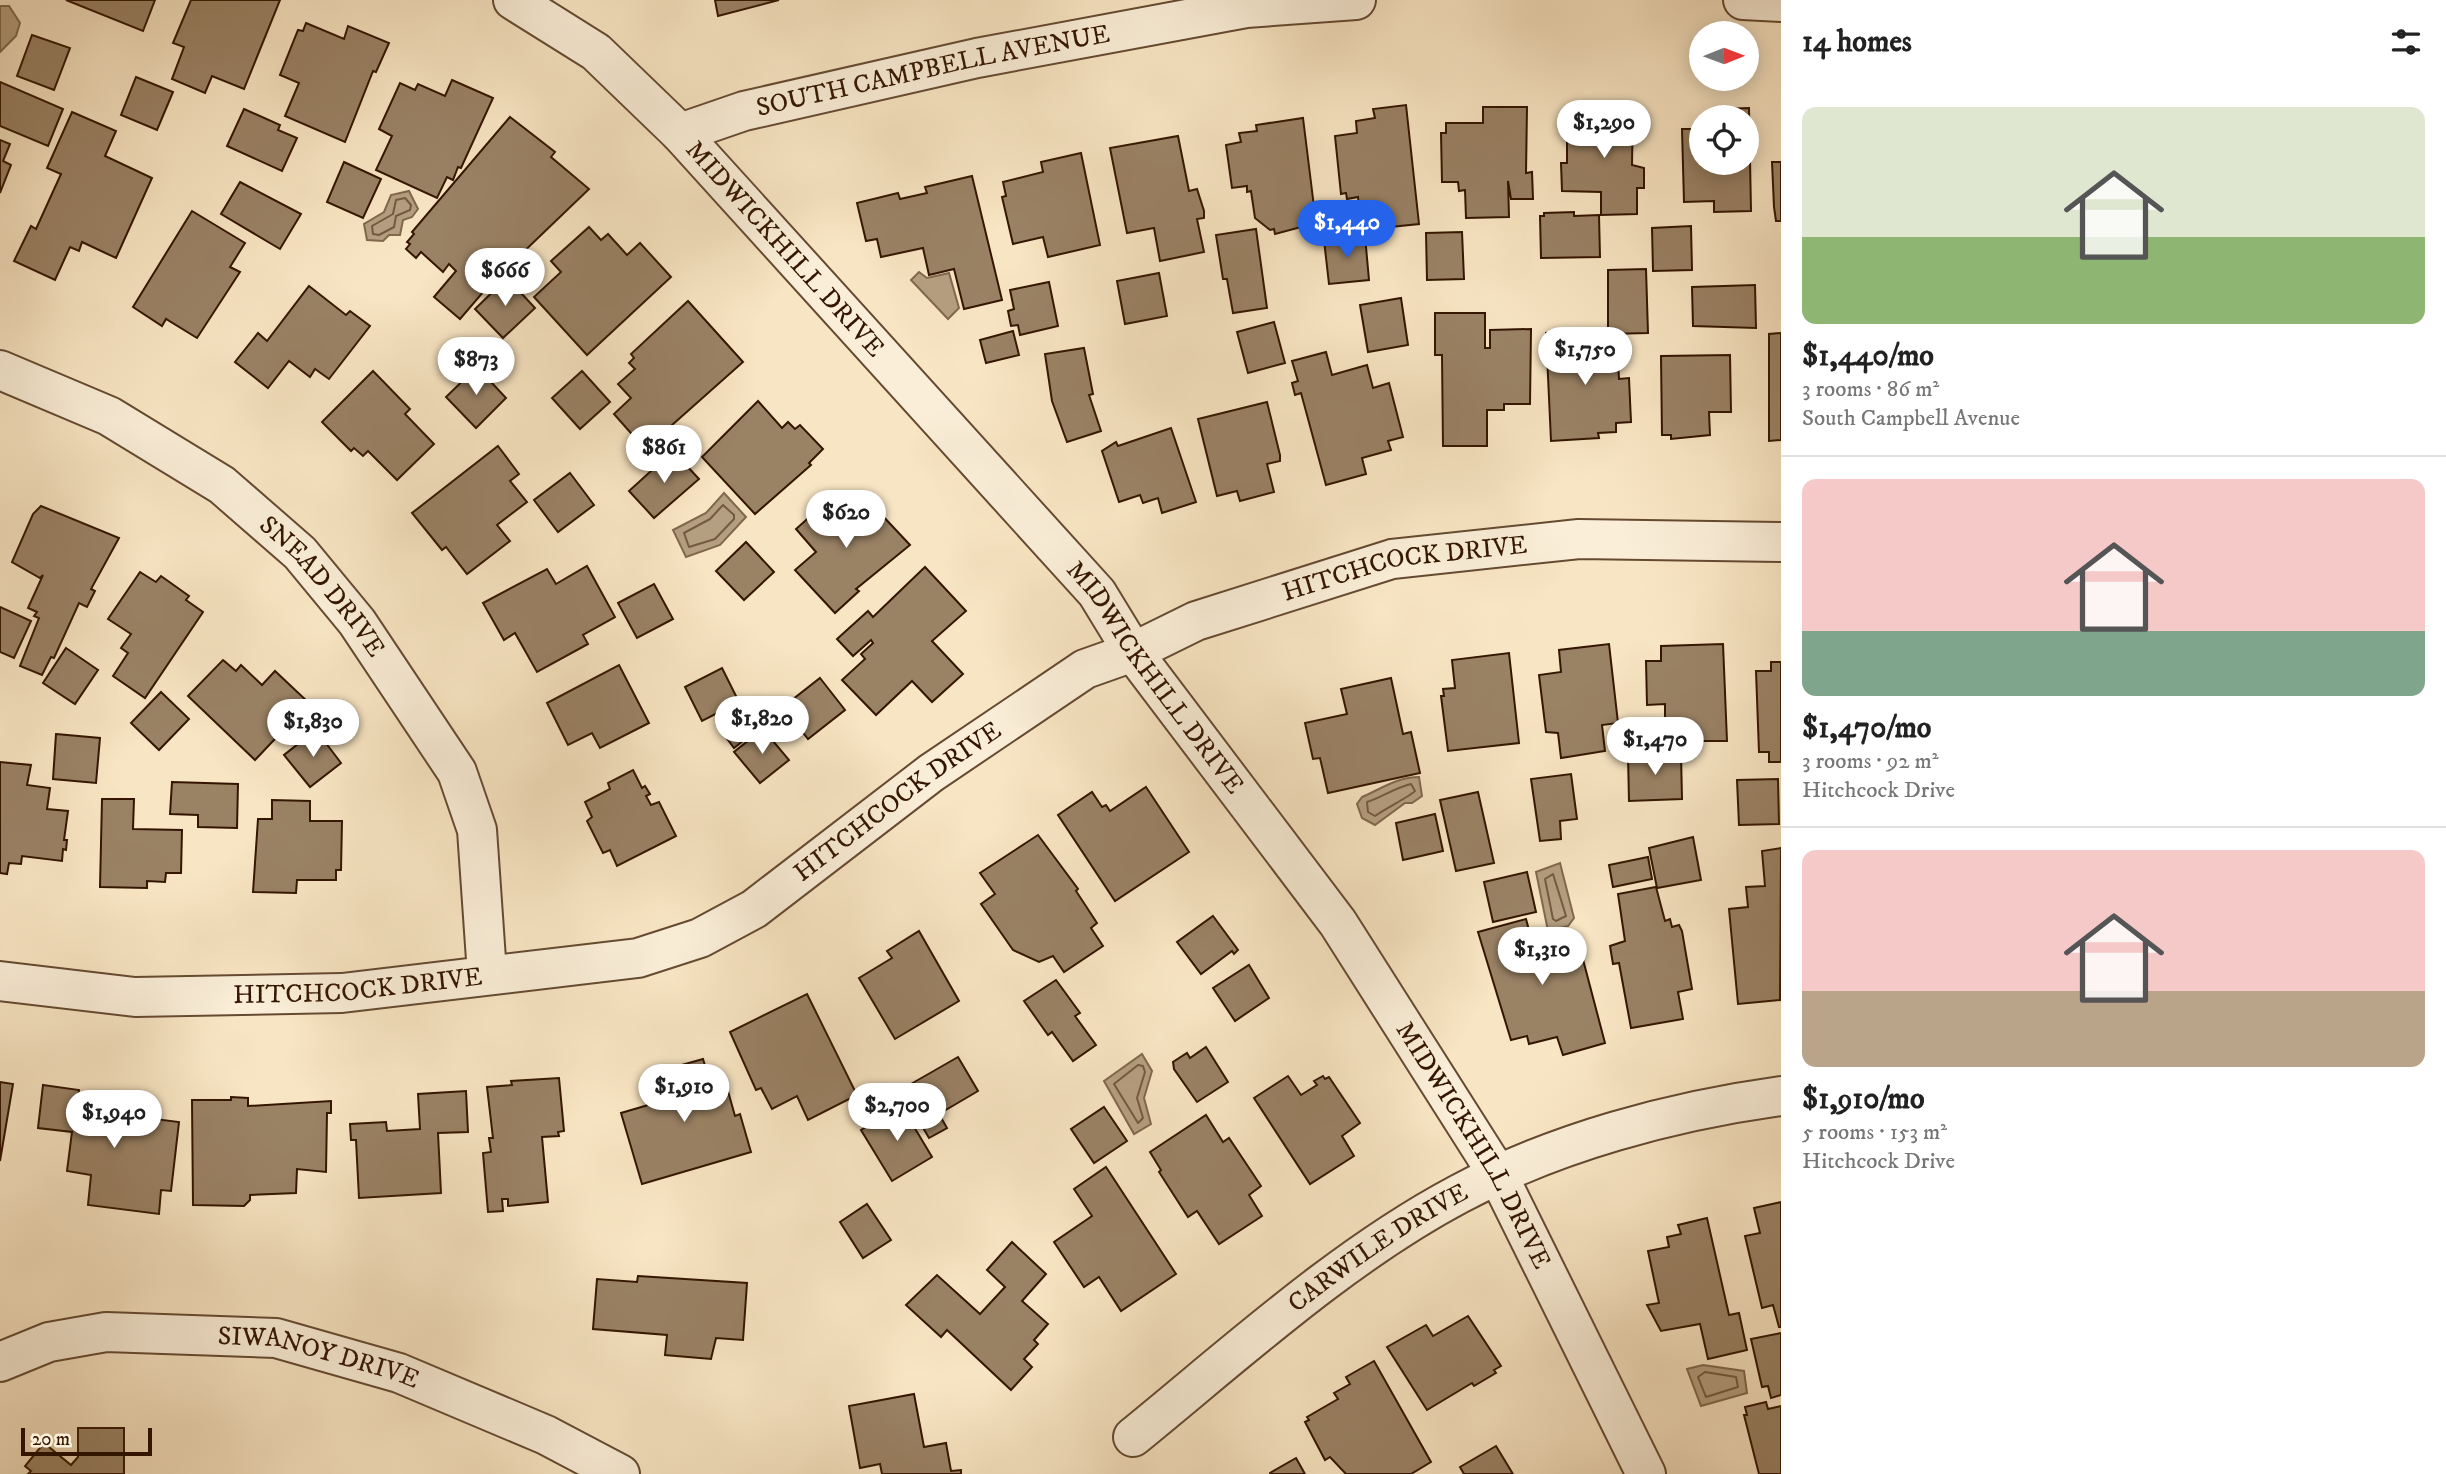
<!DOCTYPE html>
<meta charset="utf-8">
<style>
body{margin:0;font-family:"IM FELL DW Pica",serif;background:#f2f2f2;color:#222;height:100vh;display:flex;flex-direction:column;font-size:26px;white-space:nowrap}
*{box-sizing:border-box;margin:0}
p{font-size:23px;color:#767676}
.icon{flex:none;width:38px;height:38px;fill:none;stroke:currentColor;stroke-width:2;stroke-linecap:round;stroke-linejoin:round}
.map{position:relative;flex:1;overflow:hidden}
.details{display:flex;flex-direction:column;background:#fff;width:665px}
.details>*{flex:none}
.needle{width:46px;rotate:89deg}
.buttons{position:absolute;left:1689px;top:21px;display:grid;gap:14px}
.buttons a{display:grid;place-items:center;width:70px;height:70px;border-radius:50%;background:#fff;box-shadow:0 4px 18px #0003;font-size:35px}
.scale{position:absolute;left:21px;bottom:18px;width:131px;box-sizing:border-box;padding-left:7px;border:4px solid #341600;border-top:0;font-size:19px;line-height:24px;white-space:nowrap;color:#341600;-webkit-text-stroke:5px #faeed8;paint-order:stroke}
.price{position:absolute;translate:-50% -60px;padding:0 16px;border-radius:24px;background:#fff;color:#222;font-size:23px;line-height:46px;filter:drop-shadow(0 2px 4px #0008)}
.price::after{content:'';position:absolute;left:50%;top:42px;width:21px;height:16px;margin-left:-10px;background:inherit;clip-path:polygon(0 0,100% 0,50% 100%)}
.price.current{background:#2563eb;color:#fff}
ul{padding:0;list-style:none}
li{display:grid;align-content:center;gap:14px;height:371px;padding:0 21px}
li+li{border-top:2px solid #e0e0e0}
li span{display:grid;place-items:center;height:217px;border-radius:14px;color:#555}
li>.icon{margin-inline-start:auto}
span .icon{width:126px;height:126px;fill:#fffc;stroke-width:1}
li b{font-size:30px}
h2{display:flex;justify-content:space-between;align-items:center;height:84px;padding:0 21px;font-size:30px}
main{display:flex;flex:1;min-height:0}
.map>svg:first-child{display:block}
.water{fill:#b59f81;stroke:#81684d;stroke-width:2}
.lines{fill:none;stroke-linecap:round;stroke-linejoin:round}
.shore{stroke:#745a40;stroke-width:2}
.building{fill:#9a8265;stroke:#341600;stroke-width:2}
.minor-casing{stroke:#654a31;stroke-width:42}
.minor{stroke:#faeed8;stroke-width:38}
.labels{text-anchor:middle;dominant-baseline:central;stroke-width:6;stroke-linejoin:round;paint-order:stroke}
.street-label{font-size:26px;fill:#341600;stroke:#faeed8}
</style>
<main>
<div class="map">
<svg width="1781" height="1474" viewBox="0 0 1781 1474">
<rect width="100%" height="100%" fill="#f8e5c3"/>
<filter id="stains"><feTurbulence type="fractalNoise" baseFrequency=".00286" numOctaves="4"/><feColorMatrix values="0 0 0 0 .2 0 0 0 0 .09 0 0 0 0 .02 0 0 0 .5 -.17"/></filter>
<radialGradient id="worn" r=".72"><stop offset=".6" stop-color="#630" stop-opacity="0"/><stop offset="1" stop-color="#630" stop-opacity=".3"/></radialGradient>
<g class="water">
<path d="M0,6h9l11,17 -4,13 -16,16z"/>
<path d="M409,191l9,18 -6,8 -9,3 -3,15h-11l-6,6 -16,-1 -3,-16 20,-12 7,-17z"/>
<path d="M919,272l8,6 22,-5 10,35 -11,11 -37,-39z"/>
<path d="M724,493l22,24 -26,28 -34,12 -13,-27 33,-17z"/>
<path d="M1419,777l3,19 -10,7h-7l-30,22 -13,-7 -5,-14 5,-7c19,-8 35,-20 57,-20z"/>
<path d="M1560,863l14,55 -6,8 -20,5 -12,-59z"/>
<path d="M1142,1054l10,17 -8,27 7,26 -17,10 -30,-53z"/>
<path d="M1703,1365l41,6 3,22 -46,13 -14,-37z"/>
</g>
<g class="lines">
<g class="shore">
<path d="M405,198l6,7 -1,5 -14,6 -2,11 -15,8 -6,-1 -1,-8 21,-12 3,-14z"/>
<path d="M723,505l11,10v4l-19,20 -26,8 -5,-14 26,-14z"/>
<path d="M1411,784l4,7c-3,4 -32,19 -40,25l-7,-4 -1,-10c16,-5 27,-14 44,-18z"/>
<path d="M1553,874l13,42 -10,5 -3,-2 -8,-40z"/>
<path d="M1138,1065l5,1 2,6 -8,26 6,20 -5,5 -24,-39z"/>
<path d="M1705,1372l31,5 2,10 -32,10 -8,-20z"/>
</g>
</g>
<g class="building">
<path d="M66,0h89l-12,31z"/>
<path d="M191,0h89l-36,89 -32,-13 -7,17 -33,-14 12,-32 -11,-4z"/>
<path d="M715,0h64l-61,16z"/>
<path d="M306,23l38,16 4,-13 41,17 -13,29 -3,-1 -28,71 -60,-26 14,-33 -19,-8 18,-45 5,1z"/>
<path d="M32,35l38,13 -16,42 -37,-14z"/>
<path d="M136,77l37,15 -16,38 -36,-15z"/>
<path d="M452,80l41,18 -32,70 -3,-1 -5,13 -6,-3 -10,21 -61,-28 16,-34 -13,-7 21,-46 15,7 3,-6 27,12z"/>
<path d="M0,82l63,27 -15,37 -48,-20z"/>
<path d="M1406,105l13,119 -58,6 -3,-33 -11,2 -1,-6 -5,1 -6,-58 22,-3 -1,-12 19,-3 -2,-9z"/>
<path d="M1483,107h44l-1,66 6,-1 1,27h-22l-3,-18 1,36 -43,1 -1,-28 -6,1 -1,-9h-16l-1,-49h5v-10h37z"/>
<path d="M1633,107l-1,58 12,3v20h-7v26l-36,1v-23l-39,-1 -1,-28h6v-30l13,-1v-24z"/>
<path d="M1749,108l2,103 -37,1v-11l-30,1 -2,-73h19v34h45v-46h-28v-8z"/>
<path d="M244,109l36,16 -2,5 19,8 -15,33 -55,-25z"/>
<path d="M72,112l44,19 -11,25 47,22 -36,80 -34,-16 -3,9 -9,-4 -15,33 -41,-19 17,-35 5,3 25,-55 -14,-6z"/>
<path d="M510,117l45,35 -4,5 38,32 -100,96 -3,-3 -5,6 3,3 -24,28 -26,-22 22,-26 -7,-7 -6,8 -22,-20 -5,6 -10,-9 4,-5 -3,-2 7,-8 -2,-2z"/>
<path d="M1303,118l13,105 -41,11 -1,-5 -4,1 -15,-12 -4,-27 -4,1v-6l-15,2 -6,-43 15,-3 -2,-9 18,-2 -1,-6z"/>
<path d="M1178,136l11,55 8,-2 7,22v7l-7,1 7,33 -44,9 -6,-33 -27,5 -17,-85z"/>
<path d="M0,140l10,4 -7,17 8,4 -11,28z"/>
<path d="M1081,153l19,92 -52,12 -5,-20 -30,7 -11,-47 4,-1 -3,-14 40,-10 -2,-10z"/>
<path d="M344,162l37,17 -18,39 -36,-16z"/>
<path d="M1772,162h9v59h-5l-2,-14z"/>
<path d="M972,176l30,124 -38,9 -10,-40 -25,6 -6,-27 -42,9 -4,-18 -11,2 -9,-38 41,-10 2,6 27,-6 -2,-6z"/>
<path d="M240,182l61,32 -21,35 -59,-35z"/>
<path d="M192,211l53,32 -15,24 10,5 -43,66 -31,-19 -4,7 -29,-19z"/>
<path d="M1574,212v4l25,-1 1,42 -59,1 -1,-42h4v-3z"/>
<path d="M1691,226l1,44 -39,1 -1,-43z"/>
<path d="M589,227l12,13 7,-6 19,21 13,-12 31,34 -84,78 -53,-58 27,-25 -10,-11z"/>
<path d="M1256,229l11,79 -34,5 -6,-34h-4l-7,-44z"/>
<path d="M1462,232l2,47 -37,1 -1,-47z"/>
<path d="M1365,236l4,44 -40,4 -5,-44z"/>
<path d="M1646,269l2,64 -40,1v-64z"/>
<path d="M1159,273l8,43 -42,8 -8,-43z"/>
<path d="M507,278l28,30 -32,30 -28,-29z"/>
<path d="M1049,282l9,44 -38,9 -2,-10 -7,1 -3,-15 6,-2 -4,-19z"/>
<path d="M1755,285l1,43 -63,-2 -1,-39z"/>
<path d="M309,286l37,29 4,-4 20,15 -41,53 -14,-10 -5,8 -21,-16 -21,27 -33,-26 23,-29 9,8z"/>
<path d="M1401,298l7,47 -40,7 -8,-47z"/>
<path d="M688,301l55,61 -98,87 -31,-35 17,-16 -13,-14 17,-15 -6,-6 5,-5 -3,-4z"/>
<path d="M1435,313h50v35h5v-18l41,-1 -1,75h-26v6h-17v36h-44l-1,-91h-7z"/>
<path d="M1274,322l11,41 -37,10 -11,-41z"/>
<path d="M1013,331l6,24 -33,8 -6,-23z"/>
<path d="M1589,331v14l28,-2 2,36 10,-1 2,44 -15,1v9l-18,1 1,5 -48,3 -5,-108z"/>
<path d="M1781,333v107l-12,1v-107z"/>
<path d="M1084,348l9,46 -4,1 12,36 -34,11 -15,-41 -7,-47z"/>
<path d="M1326,352l6,23 35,-10 6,23 16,-5 14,54 -15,4 3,9 -29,8 4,16 -40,11 -25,-92 -6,2 -3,-12 6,-2 -6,-20z"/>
<path d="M1730,355l1,57h-22l1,23 -39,4v-4h-9l-1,-79z"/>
<path d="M477,367l29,31 -30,30 -30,-31z"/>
<path d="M373,371l37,38 -5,5 29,30 -37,36 -29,-29 -5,5 -9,-8 -3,3 -29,-29z"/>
<path d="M582,371l28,31 -30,27 -28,-31z"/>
<path d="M758,401l24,27 6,-6 7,7 5,-4 23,24 -14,14 2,2 -56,49 -53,-57z"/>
<path d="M1267,402l13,53v6l-13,3 7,28 -34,9 -3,-10 -20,5 -19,-77z"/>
<path d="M1171,428l25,74 -34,11 -4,-15 -15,5 -3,-8 -21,7 -17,-51 14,-9 2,4z"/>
<path d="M498,446l21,28 -9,7 17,21 -30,23 13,16 -43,33 -21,-27 -4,3 -30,-37z"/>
<path d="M673,451l26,28 -45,39 -25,-27z"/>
<path d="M570,473l24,32 -36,27 -24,-32z"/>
<path d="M843,492l26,29 10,-9 31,33 -54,44 3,2 -24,22 -40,-43 21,-18 -20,-23 37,-33 3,3z"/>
<path d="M41,506l78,32 -28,51 4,2 -8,16 -8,-4 -25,55 -3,-1 -9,18 -22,-9 19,-48 -5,-2 3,-4 -9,-4 15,-33 -3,3 -28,-16 21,-48z"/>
<path d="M746,542l28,30 -30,28 -28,-29z"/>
<path d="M587,566l28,51 -32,18 5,9 -51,28 -22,-39 -11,7 -21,-37 64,-34 9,15z"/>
<path d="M925,567l41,44 -34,30 31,33 -31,28 -20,-21 -36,34 -34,-35 23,-21 -4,-5 12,-11 -2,-3 -18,16 -16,-17 31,-28 5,6z"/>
<path d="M140,572l16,10 5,-6 28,20 -3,4 17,12 -58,86 -32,-22 15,-23 -7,-5 10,-14 -23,-15z"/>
<path d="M654,584l19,35 -36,19 -19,-35z"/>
<path d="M0,607l31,14 -17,37 -14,-6z"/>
<path d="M1609,644l9,79 -16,2 3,26 -44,7 -3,-25 -12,-1 -7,-57 22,-3 -2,-22z"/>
<path d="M1723,644l4,97h-32l-1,-10 -29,1v-28l-18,1 -1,-44h15v-15z"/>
<path d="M66,648l32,22 -23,34 -32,-21z"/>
<path d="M1509,653l10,90 -71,8 -7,-55h3l-1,-7 12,-1 -3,-28z"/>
<path d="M223,660l13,11 5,-6 21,20 13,-14 34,32 -54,57 -67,-64z"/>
<path d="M1771,662h10v100h-12v-10h-10l-3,-81h15z"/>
<path d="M619,665l30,58 -49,25 -8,-15 -24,12 -21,-42z"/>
<path d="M722,668l17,34 -37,19 -17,-34z"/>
<path d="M820,678l25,32 -37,29 -25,-32z"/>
<path d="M1391,678l12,56 8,-2 9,41 -92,20 -8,-35 -7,1 -8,-36 42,-9 -6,-25z"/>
<path d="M161,692l28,27 -30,31 -28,-27z"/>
<path d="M746,702l17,23 -29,23 -17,-23z"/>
<path d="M763,729l26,31 -29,23 -26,-31z"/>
<path d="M316,730l25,33 -31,24 -26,-32z"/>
<path d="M56,734l44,4 -4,45 -43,-4z"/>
<path d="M1681,754l1,45 -53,2 -1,-45z"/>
<path d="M0,762l31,3 -4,20 23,3 -3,21 21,2 -4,29h3l-1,10 -3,-1 -1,12 -40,-5 -1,8 -12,-1 -2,11 -7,-1z"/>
<path d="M633,770l9,18 3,-2 5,8 -4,2 5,9 8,-3 17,34 -59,30 -7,-16 -7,3 -16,-32 5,-4 -7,-15 25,-13 -2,-6z"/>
<path d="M1571,774l6,45 -17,2 1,18 -21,2 -9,-62z"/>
<path d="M1778,779l1,45 -40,1 -2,-45z"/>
<path d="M172,782l66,2 -1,44 -39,-1v-12l-28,-1z"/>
<path d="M1146,787l43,65 -74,49 -57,-86 34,-23 10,15 4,-2 4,6z"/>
<path d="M1478,792l16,71 -38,8 -16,-71z"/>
<path d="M102,799h32l-1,30 49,1 -1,43h-15l-1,9 -18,-1v7l-47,-1z"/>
<path d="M272,800l38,1v20h32l-1,49h-5v10h-39l-1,13 -43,-1 5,-73h14z"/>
<path d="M1435,814l8,37 -40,9 -7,-37z"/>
<path d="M1038,835l40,54 -2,2 21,32 -6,5 12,18 -39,26 -11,-16 -14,6 -26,-12 -32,-46 14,-10 -15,-21z"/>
<path d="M1693,837l8,43 -44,8 -8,-40z"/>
<path d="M1781,848l-1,152 -42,4 -9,-95 19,-2 -2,-20 19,-1 -3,-35z"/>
<path d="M1648,857l4,22 -39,8 -4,-22z"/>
<path d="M1527,872l9,40 -43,10 -9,-40z"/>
<path d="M1656,887l9,34 5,-2 2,8 7,-2 3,6 10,58 -14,3 5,27 -52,9 -12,-65 -6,1 -3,-18 15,-5 -7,-47z"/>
<path d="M1213,916l25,34 -4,4 -2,-3 -31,23 -24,-32z"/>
<path d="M1526,919l7,26 43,-12 29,110 -42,12 -6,-18 -28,7 -2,-8 -16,4 -33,-108z"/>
<path d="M919,931l40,70 -64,38 -36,-61 33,-20 -5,-7z"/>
<path d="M1249,965l20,33 -34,23 -22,-33z"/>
<path d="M1056,980l24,33 -5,3 21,29 -23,16 -21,-29 -4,3 -24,-34z"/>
<path d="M807,994l50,101 -49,25 -11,-24 -25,13 -11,-21 -5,2 -26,-58z"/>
<path d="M1206,1047l22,35 -31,20 -23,-33 -1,-7 14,-9 3,5z"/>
<path d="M958,1057l20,34 -39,23 8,14 -18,10 -7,-12 -4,1 -21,-35z"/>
<path d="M703,1059l9,29 14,-4 9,32 5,-2 11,38 -109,32 -21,-71 34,-10 -9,-28z"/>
<path d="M1288,1076l13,19 16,-10 -3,-4 9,-5 2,3 4,-2 31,46 -18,13 12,20 -44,28 -56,-86z"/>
<path d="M559,1078l5,53 -6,1 1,4 -17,1 6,65 -40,4v-7h-6l1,12 -15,1 -5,-59 8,-1 -2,-14h4l-6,-51 25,-2 -1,-4z"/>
<path d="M0,1082l13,2 -13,77z"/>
<path d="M43,1085l36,5 -1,11 54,6 -1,9 48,6 -8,69 -10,-1 -2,24 -71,-9 3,-30 -24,-4 5,-39 -34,-4z"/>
<path d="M466,1091l2,41 -30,1 3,60 -82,5 -3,-58h-5l-1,-16 36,-2 1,9 33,-2 -2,-35z"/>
<path d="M231,1097l17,1v8l83,-5v12h-4l-1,59 -29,-3 -1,24 -46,2v5l-6,6 -51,-1 -1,-105h39z"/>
<path d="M901,1105l31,52 -40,24 -31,-51z"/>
<path d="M1104,1107l23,34 -33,22 -23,-34z"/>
<path d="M1206,1115l17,27 6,-4 32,48 -12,9 13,21 -43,28 -22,-33 -9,6 -29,-45 2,-2 -11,-18z"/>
<path d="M1106,1167l70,107 -55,37 -22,-34 -15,10 -30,-45 38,-26 -18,-27z"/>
<path d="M1781,1202v125h-2l-6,-22 -11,3 -17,-72 15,-3 -6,-25z"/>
<path d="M867,1204l24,36 -28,18 -23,-36z"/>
<path d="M1707,1218l22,97 10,-2 8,37 -39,9 -8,-35 -39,7 -14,-26 12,-2 -11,-52 21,-4 -2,-10 14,-3 -3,-9z"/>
<path d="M1012,1242l34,32 -24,27 26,23 -14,16 4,4 -14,15 8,8 -21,23 -64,-60 -6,7 -35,-32 31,-30 43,39 25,-27 -18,-17z"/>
<path d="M638,1276l109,7 -4,57 -27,-2 -5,21 -46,-4 2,-20 -74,-6 4,-50 40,3z"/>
<path d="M1468,1316l33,50 -7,4 2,3 -22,13 -2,-3 -45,27 -40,-63 39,-22 7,11z"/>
<path d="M1781,1333v62l-10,3 -3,-12 -6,1 -11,-48z"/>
<path d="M1374,1361l57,101 -20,12h-65l-16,-17 -5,3 -20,-38 4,-2 -2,-3 31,-18 -4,-6 16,-9 -4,-7z"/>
<path d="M914,1394l10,53 22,-4 5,28 10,-1v4h-79l-2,-10 -20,4 -11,-62z"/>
<path d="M1766,1402l2,7 13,-3v68h-22l-15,-59h3l-2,-8z"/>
<path d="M78,1428h46v46h-96l3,-3 -6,-5 19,-23 27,22 7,-8z"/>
<path d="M1496,1446l17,28h-49l-4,-7z"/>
<path d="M1296,1458l9,16h-35v-1z"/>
</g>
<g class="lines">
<g class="minor-casing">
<g id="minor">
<path id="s1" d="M513,0l83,52 84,81 417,460 36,59 205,271 160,252 148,299"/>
<path d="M1743,0l38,2"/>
<path id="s2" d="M680,133l64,-22 233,-53 269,-50 110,-8"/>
<path id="s3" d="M0,370l109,46 113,69 78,68 57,69 100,150 20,58 10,144"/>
<path id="s4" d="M0,981l135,16 207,-4 296,-35 62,-20 54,-29 177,-136 154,-104 48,-17 63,-31 196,-62 187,-20 202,3"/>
<path id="s5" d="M0,1362l49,-20 57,-10 170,6 123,35 147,62 74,39"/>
<path id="s6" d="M1133,1437c102,-83 209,-181 326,-243 97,-52 213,-83 322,-98"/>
</g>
</g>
<use href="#minor" class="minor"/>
</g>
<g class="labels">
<g class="street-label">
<text stroke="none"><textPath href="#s2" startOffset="261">SOUTH CAMPBELL AVENUE</textPath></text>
<text stroke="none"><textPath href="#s1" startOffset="371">MIDWICKHILL DRIVE</textPath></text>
<text stroke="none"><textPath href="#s4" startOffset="1514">HITCHCOCK DRIVE</textPath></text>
<text stroke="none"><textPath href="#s3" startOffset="394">SNEAD DRIVE</textPath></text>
<text stroke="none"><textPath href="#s1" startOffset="938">MIDWICKHILL DRIVE</textPath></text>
<text stroke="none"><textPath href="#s4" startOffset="947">HITCHCOCK DRIVE</textPath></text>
<text stroke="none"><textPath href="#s4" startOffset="359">HITCHCOCK DRIVE</textPath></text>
<text stroke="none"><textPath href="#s1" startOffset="1505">MIDWICKHILL DRIVE</textPath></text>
<text stroke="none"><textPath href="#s6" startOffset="310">CARWILE DRIVE</textPath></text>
<text stroke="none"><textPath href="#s5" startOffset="326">SIWANOY DRIVE</textPath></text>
</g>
</g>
<rect width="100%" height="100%" filter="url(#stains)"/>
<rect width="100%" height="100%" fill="url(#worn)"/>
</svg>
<div class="buttons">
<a><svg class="needle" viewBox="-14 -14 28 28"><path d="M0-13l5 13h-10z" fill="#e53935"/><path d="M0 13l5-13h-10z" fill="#767676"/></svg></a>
<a><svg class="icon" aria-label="locate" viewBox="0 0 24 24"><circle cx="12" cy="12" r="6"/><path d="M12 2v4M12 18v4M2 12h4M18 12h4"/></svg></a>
</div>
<div class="scale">20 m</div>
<b class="price" style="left:1604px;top:160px">$1,290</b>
<b class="price current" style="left:1347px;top:260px">$1,440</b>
<b class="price" style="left:505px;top:308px">$666</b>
<b class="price" style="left:1585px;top:387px">$1,750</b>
<b class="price" style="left:476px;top:397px">$873</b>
<b class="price" style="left:664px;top:485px">$861</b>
<b class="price" style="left:846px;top:550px">$620</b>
<b class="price" style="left:762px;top:756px">$1,820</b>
<b class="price" style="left:313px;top:759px">$1,830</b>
<b class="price" style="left:1655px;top:777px">$1,470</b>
<b class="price" style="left:1542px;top:987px">$1,310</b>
<b class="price" style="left:684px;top:1124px">$1,910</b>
<b class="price" style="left:897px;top:1143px">$2,700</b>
<b class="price" style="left:114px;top:1150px">$1,940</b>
</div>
<section class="details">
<h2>14 homes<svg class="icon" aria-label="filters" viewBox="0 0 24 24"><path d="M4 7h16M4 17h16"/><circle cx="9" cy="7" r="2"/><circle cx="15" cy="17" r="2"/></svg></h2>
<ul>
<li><span style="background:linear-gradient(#dfe7d0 60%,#8fb573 0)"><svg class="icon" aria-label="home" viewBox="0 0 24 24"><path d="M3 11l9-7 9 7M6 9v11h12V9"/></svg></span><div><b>$1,440/mo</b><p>3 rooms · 86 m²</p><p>South Campbell Avenue</p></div></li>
<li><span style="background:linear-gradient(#f6c9c9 70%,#7fa58c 0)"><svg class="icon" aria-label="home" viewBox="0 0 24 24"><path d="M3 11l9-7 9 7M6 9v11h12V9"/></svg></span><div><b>$1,470/mo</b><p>3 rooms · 92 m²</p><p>Hitchcock Drive</p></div></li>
<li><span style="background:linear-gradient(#f6c9c9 65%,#b9a48a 0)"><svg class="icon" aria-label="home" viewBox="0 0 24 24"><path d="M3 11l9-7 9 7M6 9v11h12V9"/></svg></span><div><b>$1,910/mo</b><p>5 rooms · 153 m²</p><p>Hitchcock Drive</p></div></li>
</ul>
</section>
</main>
